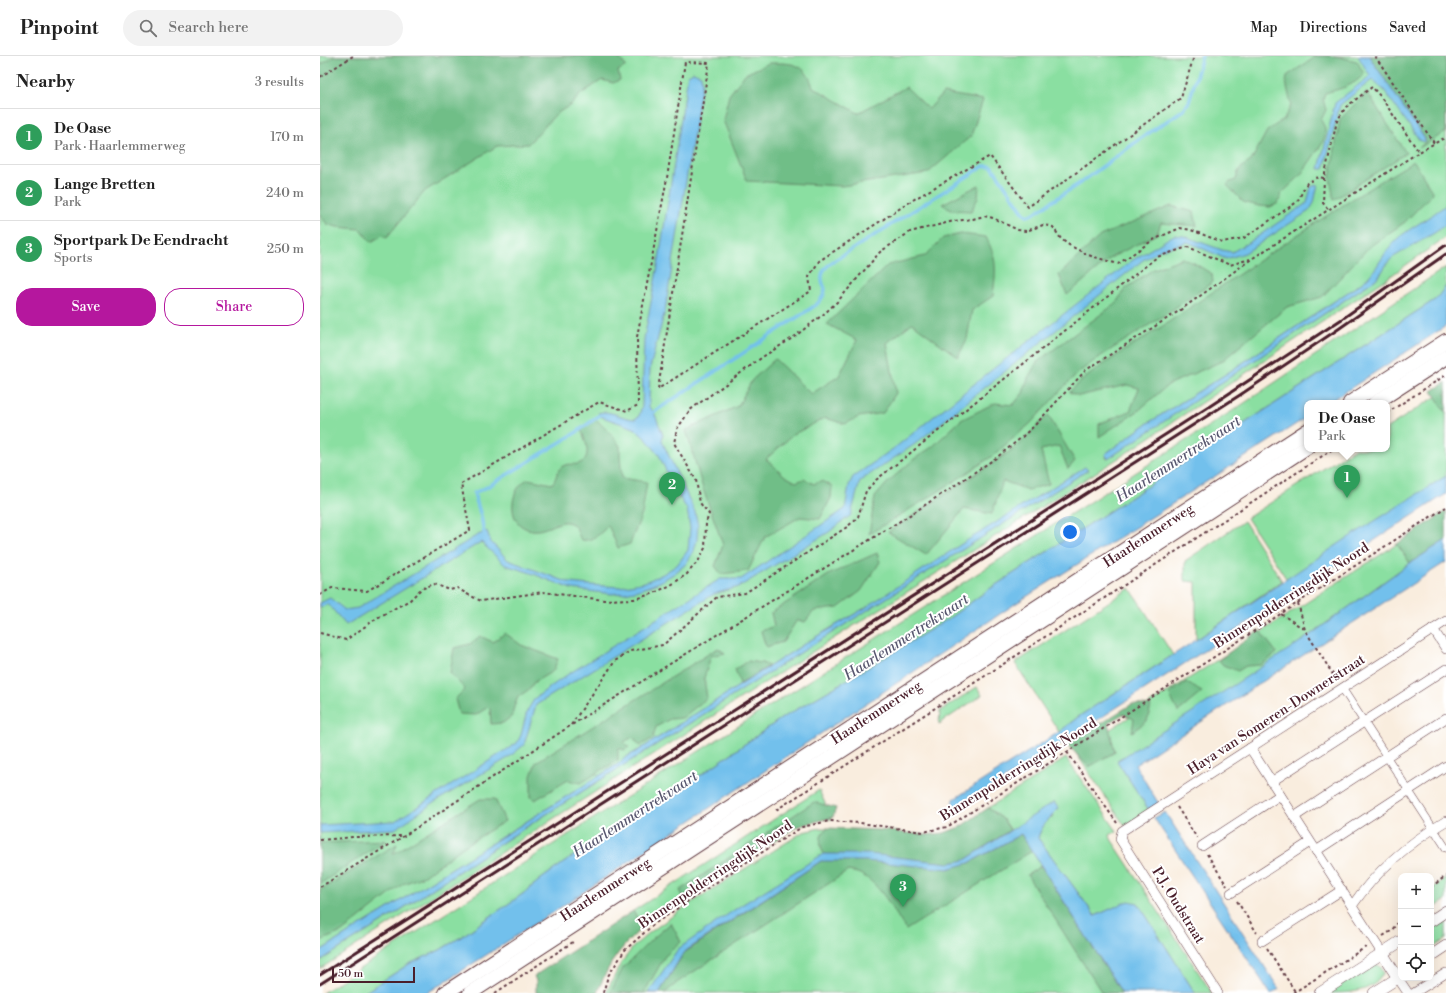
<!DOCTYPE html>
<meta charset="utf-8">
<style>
body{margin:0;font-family:"Libre Bodoni",serif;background:#f2f2f2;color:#222}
.controls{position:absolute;right:12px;bottom:12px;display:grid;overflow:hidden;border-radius:8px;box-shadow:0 4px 16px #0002}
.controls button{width:36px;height:36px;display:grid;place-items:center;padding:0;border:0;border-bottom:1px solid #e0e0e0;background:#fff;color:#222;font:20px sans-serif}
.scale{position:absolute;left:12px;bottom:10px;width:83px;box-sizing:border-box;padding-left:4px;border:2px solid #4a1f2b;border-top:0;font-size:11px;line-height:14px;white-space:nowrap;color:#4a1f2b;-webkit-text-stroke:3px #fff;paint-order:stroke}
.you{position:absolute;left:750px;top:476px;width:14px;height:14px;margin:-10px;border:3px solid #fff;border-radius:50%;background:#1a73e8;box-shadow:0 0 0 6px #1a73e833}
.badge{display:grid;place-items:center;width:26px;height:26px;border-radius:50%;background:#b5179e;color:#fff;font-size:13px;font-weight:700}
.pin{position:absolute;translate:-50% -33px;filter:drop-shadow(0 1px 2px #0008)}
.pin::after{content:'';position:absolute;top:21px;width:14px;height:12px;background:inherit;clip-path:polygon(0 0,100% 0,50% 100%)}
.popup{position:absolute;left:984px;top:344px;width:86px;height:52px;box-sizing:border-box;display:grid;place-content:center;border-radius:8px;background:#fff;filter:drop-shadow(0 1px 3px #0005);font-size:13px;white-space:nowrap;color:#767676}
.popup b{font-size:15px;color:#222}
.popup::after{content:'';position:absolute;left:50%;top:100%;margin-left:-8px;border:8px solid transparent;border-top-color:#fff}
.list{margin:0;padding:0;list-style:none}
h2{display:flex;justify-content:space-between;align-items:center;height:52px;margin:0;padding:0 16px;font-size:17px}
h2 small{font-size:13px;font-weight:400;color:#767676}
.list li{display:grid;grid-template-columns:26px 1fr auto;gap:12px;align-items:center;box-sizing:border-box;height:56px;padding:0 16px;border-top:1px solid #e0e0e0}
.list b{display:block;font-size:15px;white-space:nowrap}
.list p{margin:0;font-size:13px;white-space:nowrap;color:#767676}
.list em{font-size:13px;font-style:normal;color:#767676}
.actions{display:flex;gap:8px;padding:12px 16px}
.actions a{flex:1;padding:9px 0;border:1px solid #b5179e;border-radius:16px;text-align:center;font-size:14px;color:#b5179e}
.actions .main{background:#b5179e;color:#fff}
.icon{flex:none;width:22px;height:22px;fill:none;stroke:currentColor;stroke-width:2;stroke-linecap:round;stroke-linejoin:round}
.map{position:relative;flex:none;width:1126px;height:937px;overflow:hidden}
header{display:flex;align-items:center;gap:24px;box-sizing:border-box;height:56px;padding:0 20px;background:#fff;border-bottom:1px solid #e0e0e0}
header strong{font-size:19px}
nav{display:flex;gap:22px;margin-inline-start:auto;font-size:14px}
.search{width:280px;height:36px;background:#f2f2f2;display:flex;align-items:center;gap:10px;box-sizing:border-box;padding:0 14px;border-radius:22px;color:#767676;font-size:15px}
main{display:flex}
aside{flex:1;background:#fff}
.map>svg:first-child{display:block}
.green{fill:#8adfa1;stroke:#6a7f66;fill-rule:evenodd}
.forest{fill:#6fbe87;stroke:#5c6e59}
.water{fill:#72c0ec;stroke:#5e708c}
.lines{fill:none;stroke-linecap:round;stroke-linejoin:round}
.stream{stroke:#72c0ec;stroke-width:3.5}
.pedestrian-casing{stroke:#643e46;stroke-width:8}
.minor-casing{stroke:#643e46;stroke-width:10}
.tertiary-casing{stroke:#643e46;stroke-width:12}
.primary-casing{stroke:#643e46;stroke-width:16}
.path{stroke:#643e46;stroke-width:2;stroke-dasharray:3 3;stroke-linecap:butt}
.pedestrian{stroke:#fff;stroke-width:7}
.minor{stroke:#fff;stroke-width:9}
.tertiary{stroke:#fff;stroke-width:11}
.primary{stroke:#fff;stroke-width:14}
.rail{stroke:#4a1f2b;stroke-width:3}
.labels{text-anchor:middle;stroke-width:4;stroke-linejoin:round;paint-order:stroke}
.street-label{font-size:14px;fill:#4a1f2b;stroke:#fff}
.water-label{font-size:15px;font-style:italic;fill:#58576f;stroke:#fff}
</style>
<header>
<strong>Pinpoint</strong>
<div class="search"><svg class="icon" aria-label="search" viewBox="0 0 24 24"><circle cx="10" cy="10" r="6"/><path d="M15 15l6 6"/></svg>Search here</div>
<nav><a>Map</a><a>Directions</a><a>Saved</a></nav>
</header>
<main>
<aside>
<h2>Nearby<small>3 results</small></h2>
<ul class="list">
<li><span class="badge" style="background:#2e9e5b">1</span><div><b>De Oase</b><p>Park · Haarlemmerweg</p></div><em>170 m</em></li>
<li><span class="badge" style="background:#2e9e5b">2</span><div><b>Lange Bretten</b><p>Park</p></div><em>240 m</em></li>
<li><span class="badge" style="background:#2e9e5b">3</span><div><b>Sportpark De Eendracht</b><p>Sports</p></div><em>250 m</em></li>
</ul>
<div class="actions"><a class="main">Save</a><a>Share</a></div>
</aside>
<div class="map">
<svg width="1126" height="937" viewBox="0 0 1126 937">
<rect width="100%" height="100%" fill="#fff"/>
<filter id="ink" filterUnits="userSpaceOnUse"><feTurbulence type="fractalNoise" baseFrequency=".025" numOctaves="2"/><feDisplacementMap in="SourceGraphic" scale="8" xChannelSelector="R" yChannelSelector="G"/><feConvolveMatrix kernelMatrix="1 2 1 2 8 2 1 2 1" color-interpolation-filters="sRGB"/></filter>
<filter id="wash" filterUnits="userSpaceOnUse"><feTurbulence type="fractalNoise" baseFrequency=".012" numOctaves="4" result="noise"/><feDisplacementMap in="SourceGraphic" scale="16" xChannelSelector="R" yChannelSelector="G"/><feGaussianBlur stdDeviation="0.9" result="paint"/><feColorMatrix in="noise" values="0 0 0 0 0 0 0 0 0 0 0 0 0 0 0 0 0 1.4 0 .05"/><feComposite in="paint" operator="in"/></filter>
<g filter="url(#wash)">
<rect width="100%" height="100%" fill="#f9edde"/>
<g class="green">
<path d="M0,0H1126V181L1065,224L802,400L494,595L0,913V905L73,859L186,784L767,414L545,552L489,585L319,694L306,701L298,708L0,895ZM1062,217L1056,223L787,403L785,398L825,369L906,318L1043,226Z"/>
<polygon points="1126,211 1126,231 1116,243 668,534 628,563 561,604 462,662 358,735 308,763 273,786 221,823 204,837 141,881 120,894 89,908 44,937 2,937 210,803 920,350"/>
<polygon points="1126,334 1126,421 967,524 927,462 1034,393 1067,393 1067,372"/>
<polygon points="924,465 962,525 876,584 876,526 865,525 865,505"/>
<polygon points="1077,488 1090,507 983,584 801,711 829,754 805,770 755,696"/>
<polygon points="810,532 853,599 758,661 739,676 695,607"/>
<polygon points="657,631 662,639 619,668 620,655"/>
<path d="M746,702L797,775L790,779L791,783L892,937H875L818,847L807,846L775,860L718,782C721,772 725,766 733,760L692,774L708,797L712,795L721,810L718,812L801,937H286L301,907L314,890L329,877L369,848L483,776L500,772H507L503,777L501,792L690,773L683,763L668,752Z"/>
<polygon points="499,734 512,763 493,764 481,768 365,840 323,871 313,855"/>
<polygon points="1126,822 1126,844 1111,854 1111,833"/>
<polygon points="1126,860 1126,883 1111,893 1111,870"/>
<path d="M1055,908L1061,911L1063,917C1054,937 1028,937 1007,937L1052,909Z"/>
</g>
<g class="forest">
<polygon points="15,0 297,0 306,10 298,15 300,24 293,27 282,24 261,38 252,48 236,58 208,88 177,90 105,135 67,181 62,179 60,181 51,186 40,173 17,171 7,168 0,159 0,9"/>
<path d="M994,0H1015L1037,5L1044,18C1034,30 1020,33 1005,37L1003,43L1006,54L1001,64L1005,72V80L1002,88L980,120L960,139L961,143L957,148L950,151L939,150L923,146L907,129L910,126L916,124L918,116L923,110L931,105L947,75L964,63L971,49L966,26L967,21L968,19L994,2Z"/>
<polygon points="1049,0 1126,0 1126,76 1099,92 1105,86 1105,83"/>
<path d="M449,7C472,7 485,6 493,31L538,57L586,31L609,53L623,37L663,44L651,80L608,117L522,130L427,125L403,64L409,39L425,18Z"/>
<polygon points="1047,36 1086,97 1014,144 1010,122 1020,63"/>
<path d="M1094,105L1113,137L1085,166L1049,191L1002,241L967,251L902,305L848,329L818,355L779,381V368L810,355L819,332L807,329L759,340L749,336C781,306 820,286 856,261C934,208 1012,154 1094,105Z"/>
<polygon points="659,129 658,142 651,155 631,154 622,148"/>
<polygon points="851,150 874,156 877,170 841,167 837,178 792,201 747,239 739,219 780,180"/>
<path d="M641,178L666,181C678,205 676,214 673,240L652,254L647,283L638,301L592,267L567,287L576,337L563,357L539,361L525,368L505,362L474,378L446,403L465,420L476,426L484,423L494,428L501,425L512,430L511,442L500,463L480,461L445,481L428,515L401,518L395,510L403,489L383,433L366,374L418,350L432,324L455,303L491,338L519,320L537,284L507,268L568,209L605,200L623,182Z"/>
<polygon points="862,202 874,207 892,218 893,226 846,258 778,302 759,316 743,332 710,368 671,401 621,434 549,478 555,441 569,425 594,403 612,391 641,364 675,347 693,349 703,337 708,322 717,306 796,247 805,233 819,223 832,214"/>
<polygon points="1126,326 1126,357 1112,335"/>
<polygon points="728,359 755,405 748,413 739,390 721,394 729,428 708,434 683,425 672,458 644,453 606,499 568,476 695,392"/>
<path d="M275,362L293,380L300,390V401L302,422L327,426L322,458L310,488L298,492L288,469C282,477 272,486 261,484C257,477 258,468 247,466C239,464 225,476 212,474C186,471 188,433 208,423L232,428C237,423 236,414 243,410C248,407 253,409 258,408C274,403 265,382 260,372Z"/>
<polygon points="1126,455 1126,484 1090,507 1077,488"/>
<polygon points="557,497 560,506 541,535 518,552 494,555 485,566 477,564 463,586 446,591 441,575 454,570 451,557 510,518"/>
<polygon points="939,574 957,597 941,609 926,610 918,615 903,609 899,604"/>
<polygon points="185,577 201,589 238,603 233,615 213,627 211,632 198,641 194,651 192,660 183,667 171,668 170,653 168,651 156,659 139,658 135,643 145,633 130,617 134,592 150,588 160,580 173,586"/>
<polygon points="398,592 405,597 391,600 384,622 387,642 362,662 350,663 336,671 333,682 320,690 313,681 304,686 309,691 304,694 298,692 298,704 261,727 248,724 215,744 211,741 211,720 216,706"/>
<polygon points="428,605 442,607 449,610 420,628 415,613"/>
<polygon points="866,626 882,636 858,656 849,638"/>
<polygon points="812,648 831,650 827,665 812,676 814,663 803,658 788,667 795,696 769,711 747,688"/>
<polygon points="160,743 175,743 185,765 143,791 104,820 83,828 22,876 0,885 0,834 77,788 73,798"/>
<polygon points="494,746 516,752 513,761 476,771 364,843 360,834"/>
<path d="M668,752L683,763L690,774L645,804L649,807L701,778L712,795L586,874C575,857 559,826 540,818C536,816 532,816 528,815L358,926L345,937H339L364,897L501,805L506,804C501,791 496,783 507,772L559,774L606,779L624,777L640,771Z"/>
<polygon points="66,784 0,828 0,787"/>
<polygon points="721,810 802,937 782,937 707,819"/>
<path d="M313,855L323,871C299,893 289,907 277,937H216V925L214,920Z"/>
<polygon points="351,867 361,886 345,900 324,937 290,937 303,912 331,884"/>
</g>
<g class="water">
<polygon points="1038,0 1049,0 1105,83 1105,86 1100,85 1064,34 1052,24 1020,49 1004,113 999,113 1015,47 1050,20"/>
<path d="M373,16L381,19L382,27L345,255L330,312L329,351L334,356L343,379L342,385L375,456L378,469L377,484L374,495L366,508L355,517L340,526L319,534L305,537L292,538L251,533L211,517L185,509L161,486L26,569L8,548L0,552V547L10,542L25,554L38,552L156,480L167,475L171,486L188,504L250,527L270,529L300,531L325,526L343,518L357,509L368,494L370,472L367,453L354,433L339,399L328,385L314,372L282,361L278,357C289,353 303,363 315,363L319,360L322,350L324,283L338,209L368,19Z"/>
<polygon points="998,128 994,147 989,155 925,197 906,203 868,186 840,194 823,204 595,388 540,425 531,459 509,476 419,531 394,538 216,649 204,689 188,702 110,749 75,773 0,777 0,769 75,765 197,687 201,679 207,655 215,642 247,619 400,523 421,523 525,453 529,429 533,421 577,390 673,313 813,204 854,179 864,180 902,194 912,196 931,185 987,147 991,131"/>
<path d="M1126,149V168L1116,176L1072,202C1065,208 1063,217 1056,223L788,403L785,398L825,369L906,318L1043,226C1058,214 1064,194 1078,182C1093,170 1111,161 1126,149Z"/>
<polygon points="1125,231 1126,231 1126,270 1008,347 987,347 987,361 849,450 695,548 235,855 107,937 44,937 89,908 120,894 141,881 204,837 221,823 273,786 308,763 358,735 462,662 561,604 628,563 668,534 1116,243"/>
<polygon points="765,411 768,414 186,784 73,859 0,905 0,895 298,708 306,701 319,694 489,585 545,552 643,487"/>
<polygon points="1126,420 1126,438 745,685 641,751 632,752 634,743 739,676 758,661 876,584 1023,485"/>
<polygon points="1126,484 1126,506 815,709 839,748 829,754 797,705 983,584 1090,507"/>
<path d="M734,746L738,752C730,763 722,768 718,782L775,860L808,845L818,847L875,937H802L701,778L649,807L628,813L545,805H501L364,896L339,937H328L358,893L420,850L503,798H550L629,807L645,804Z"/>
<polygon points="845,756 959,933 953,937 950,937 834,762"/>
</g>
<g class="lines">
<g class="stream">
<path d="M334,356L496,249C500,245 505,240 505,233C504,230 502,227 502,224C501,215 506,211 512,206L664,110H671L673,112L703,156L707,160L713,158L763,125L820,83L863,54L869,46L882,0"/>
<polyline points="164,477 161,460 154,437 167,431 257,376 280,359"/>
</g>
</g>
</g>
<g filter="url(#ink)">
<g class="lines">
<defs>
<polyline id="pedestrian" points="1022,632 1126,792"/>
<g id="minor">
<polyline points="1113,573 1126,593"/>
<polyline points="930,692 1062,897"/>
<polyline points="951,726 1126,613"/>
<polyline points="974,761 1126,662"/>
<polyline points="882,790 960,739"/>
<polyline points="996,795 1126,710"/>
<polyline points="911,837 990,786"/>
<path d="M1032,850C1056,815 1090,786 1126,765"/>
<polyline points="942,885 1022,834"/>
<polyline points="1078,922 1088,937"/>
<polyline points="898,937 800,783 802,775 1126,565"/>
<polyline points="1094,937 1126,917"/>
</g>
<g id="tertiary">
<polyline points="1111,865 1126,855"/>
<polyline points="1062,897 1078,922"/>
<polyline points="1111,900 1126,890"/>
<polyline points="1000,937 1081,885"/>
<polyline points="1054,937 1081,920"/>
</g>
<g id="primary">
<polyline points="1030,347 1126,285"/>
<polyline points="1055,347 1126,301"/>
<polyline points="125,937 987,375"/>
<polyline points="150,937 987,391"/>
</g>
</defs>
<use href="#pedestrian" class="pedestrian-casing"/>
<use href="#minor" class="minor-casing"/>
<use href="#tertiary" class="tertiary-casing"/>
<use href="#primary" class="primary-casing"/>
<g class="path">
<polyline points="1055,0 1114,87"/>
<polyline points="0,21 33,0"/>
<polyline points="1004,122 1003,147 1009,154"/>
<polyline points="1067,357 1126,319"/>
<polyline points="0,539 12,532 47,535 150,474 141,428 279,346 307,355 318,349 317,281 347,122 365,6 389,7 338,333 491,235 489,221 499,205 596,142 670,100 708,151 861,42 874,0"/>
<polyline points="978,547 985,574 1017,625"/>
<polyline points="961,558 984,573"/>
<polyline points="0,577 26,584 57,562 90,544 101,533 114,528 130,534 137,532 147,538 161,545 223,536 284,544 314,543 332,538 351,529 367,518 379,504 385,492 386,467 389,458 380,447 376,424 354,387 357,373 370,354 444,300 474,281 505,257 518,245 560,196 590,176 634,165 653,163 664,160 673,162 698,174 706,175 723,169 729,170 733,171 741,183 749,189 768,199 798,208 833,184 860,172 871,174 902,186 924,182 977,146 987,127 998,121 1004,122 1017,65 1026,51 1052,31 1060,40 1099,96"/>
<polyline points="251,669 295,605 310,595 343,589 397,541 425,537 527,471 538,461 546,435 556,424 697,313 837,201 868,191 910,209 930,203"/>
<polyline points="747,696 797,767"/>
<polyline points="857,751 877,782"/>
<polyline points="456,754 665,620 1013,393"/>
<polyline points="0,784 34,781 83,780"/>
<polyline points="887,798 907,830"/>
<polyline points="0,831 84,780 250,670 593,457 676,402 701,382 715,369 766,314 859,255 933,202 1099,96 1126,81"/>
<polyline points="1111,831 1126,820"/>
<polyline points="917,845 937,877"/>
<polyline points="1063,880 1071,875 1081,863"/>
<polyline points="947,892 976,937"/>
<polyline points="175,937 253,886"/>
<polyline points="283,937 288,920 305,894 334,868 422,809 482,771 509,765 540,767 603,776 627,771 747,696 1126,451"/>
<polyline points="973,937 1046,891"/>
</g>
<use href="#pedestrian" class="pedestrian"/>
<use href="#minor" class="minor"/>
<use href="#tertiary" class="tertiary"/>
<use href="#primary" class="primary"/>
<g class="rail">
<polyline points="0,919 887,352 1022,263 1126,189"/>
<polyline points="0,928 920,339 1017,274 1126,198"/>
</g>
</g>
</g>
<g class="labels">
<g class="street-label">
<text transform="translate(828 479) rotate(-33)" y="5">Haarlemmerweg</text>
<text transform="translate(971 539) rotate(-33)" y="5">Binnenpolderringdijk Noord</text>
<text transform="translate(556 656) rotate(-33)" y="5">Haarlemmerweg</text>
<text transform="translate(956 658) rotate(-33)" y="5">Haya van Someren-Downerstraat</text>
<text transform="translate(698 713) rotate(-32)" y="5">Binnenpolderringdijk Noord</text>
<text transform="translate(395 818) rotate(-34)" y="5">Binnenpolderringdijk Noord</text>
<text transform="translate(285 833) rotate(-33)" y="5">Haarlemmerweg</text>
<text transform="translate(859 849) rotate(58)" y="5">P.J. Oudstraat</text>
</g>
<g class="water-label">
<text transform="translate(858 403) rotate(-33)" y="5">Haarlemmertrekvaart</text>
<text transform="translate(586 581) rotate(-33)" y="5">Haarlemmertrekvaart</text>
<text transform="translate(315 758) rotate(-33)" y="5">Haarlemmertrekvaart</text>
</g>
</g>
</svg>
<div class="controls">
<button>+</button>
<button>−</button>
<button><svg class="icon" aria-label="locate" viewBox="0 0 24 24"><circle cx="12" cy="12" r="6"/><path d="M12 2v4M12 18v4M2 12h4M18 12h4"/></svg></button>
</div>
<div class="scale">50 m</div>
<div class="you"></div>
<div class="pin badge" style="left:1027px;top:442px;background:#2e9e5b">1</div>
<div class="popup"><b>De Oase</b>Park</div>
<div class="pin badge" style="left:352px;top:449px;background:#2e9e5b">2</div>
<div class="pin badge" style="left:583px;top:851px;background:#2e9e5b">3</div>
</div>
</main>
